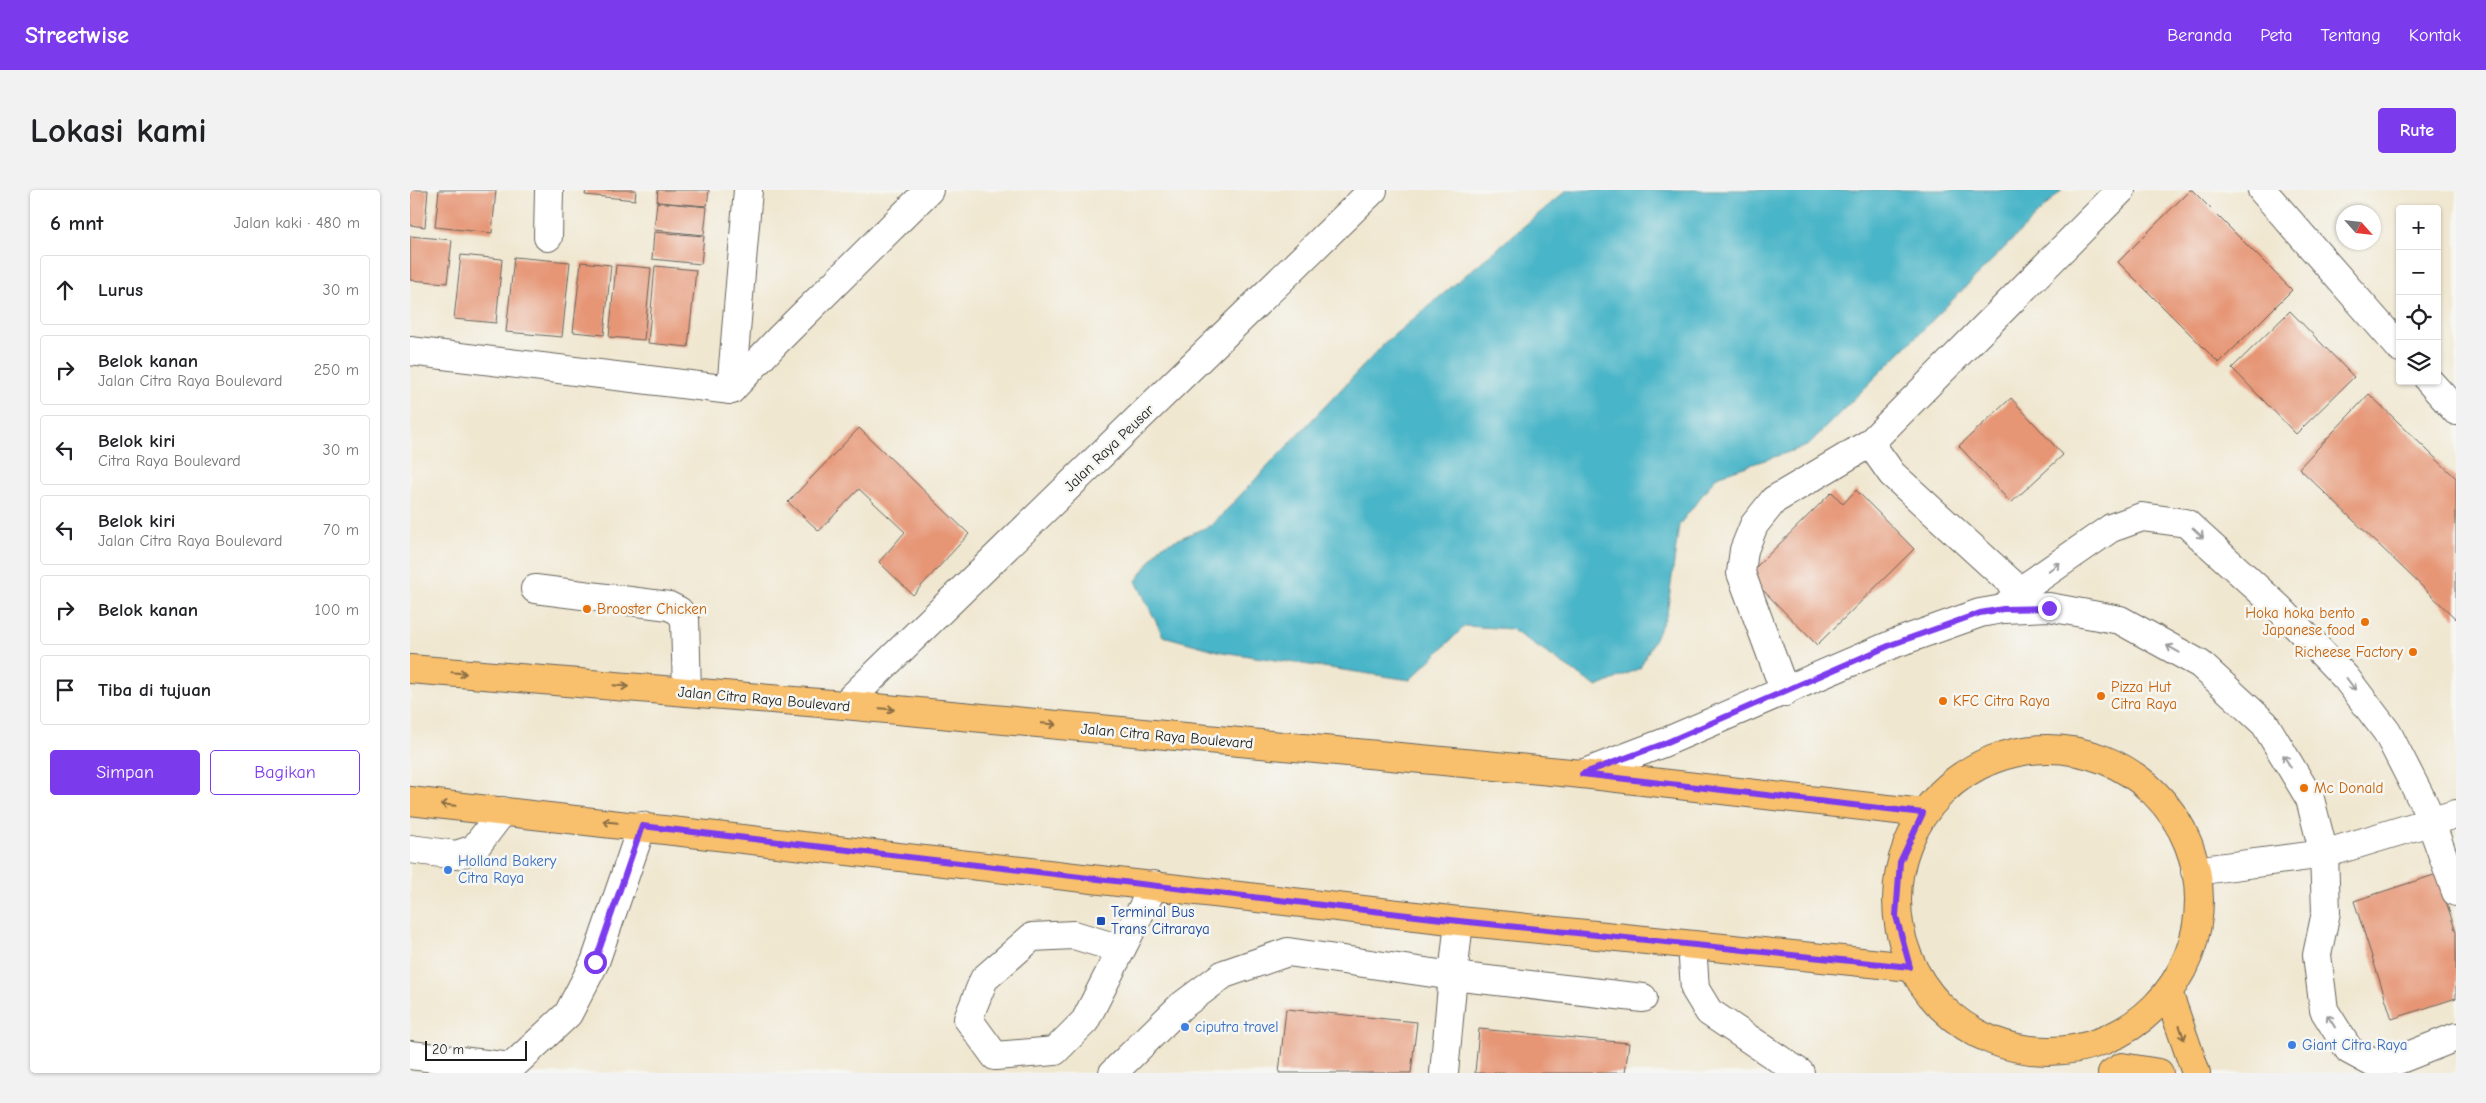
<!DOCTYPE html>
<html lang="id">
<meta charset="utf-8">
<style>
body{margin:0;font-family:"Comic Neue",sans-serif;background:#f2f2f2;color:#202124}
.controls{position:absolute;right:15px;top:15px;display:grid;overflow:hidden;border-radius:5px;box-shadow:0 1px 4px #0004}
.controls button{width:45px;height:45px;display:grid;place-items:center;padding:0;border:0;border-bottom:1px solid #e0e0e0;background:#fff;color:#202124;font:25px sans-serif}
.compass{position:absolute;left:1926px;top:15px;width:45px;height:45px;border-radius:50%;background:#fff;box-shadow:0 1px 4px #0004;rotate:117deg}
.scale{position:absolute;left:15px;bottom:12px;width:102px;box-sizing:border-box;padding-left:5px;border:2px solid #1c1c1c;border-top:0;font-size:14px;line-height:18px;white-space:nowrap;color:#1c1c1c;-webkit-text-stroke:4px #f6f6f2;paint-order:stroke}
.stop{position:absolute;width:15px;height:15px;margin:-11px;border:4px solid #7c3aed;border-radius:50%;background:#fff}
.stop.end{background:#7c3aed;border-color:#fff;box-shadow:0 1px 5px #0008}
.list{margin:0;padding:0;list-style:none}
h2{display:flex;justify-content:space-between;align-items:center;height:65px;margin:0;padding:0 20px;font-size:21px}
h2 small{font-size:16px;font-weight:400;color:#757577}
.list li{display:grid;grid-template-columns:32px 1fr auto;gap:15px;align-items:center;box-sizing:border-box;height:70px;margin:0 10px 10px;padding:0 10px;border:1px solid #e0e0e0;border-radius:5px}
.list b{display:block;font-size:19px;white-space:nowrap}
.list p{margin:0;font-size:16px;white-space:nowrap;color:#757577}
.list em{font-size:16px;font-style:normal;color:#757577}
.actions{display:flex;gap:10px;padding:15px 20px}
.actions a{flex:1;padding:11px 0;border:1px solid #7c3aed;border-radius:5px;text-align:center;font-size:18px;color:#7c3aed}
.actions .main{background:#7c3aed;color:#fff}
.icon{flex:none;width:28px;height:28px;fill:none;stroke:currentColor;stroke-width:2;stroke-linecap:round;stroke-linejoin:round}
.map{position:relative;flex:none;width:2046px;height:883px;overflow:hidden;border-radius:5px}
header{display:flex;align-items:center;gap:30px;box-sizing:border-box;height:70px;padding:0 25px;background:#7c3aed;color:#fff}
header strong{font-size:24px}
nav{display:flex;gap:28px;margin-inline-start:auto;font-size:18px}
.intro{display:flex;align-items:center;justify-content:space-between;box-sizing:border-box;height:120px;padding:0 30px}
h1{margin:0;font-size:35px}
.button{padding:12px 22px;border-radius:5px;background:#7c3aed;color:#fff;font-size:18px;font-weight:700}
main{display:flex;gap:30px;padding:0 30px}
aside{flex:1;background:#fff;border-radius:5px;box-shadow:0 1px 4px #0004}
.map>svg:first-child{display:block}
.water{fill:#4ab5c8;stroke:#336872}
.building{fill:#e69574}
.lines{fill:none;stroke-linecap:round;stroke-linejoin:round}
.minor-casing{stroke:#66635b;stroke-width:30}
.major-casing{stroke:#66635b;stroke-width:30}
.minor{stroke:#fff;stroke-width:28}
.major{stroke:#f8bf6c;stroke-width:28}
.oneway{stroke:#999}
.oneway2{stroke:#8a6e44}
.route{stroke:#7c3aed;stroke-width:6}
.food-dot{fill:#e8710a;stroke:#f6f6f2;stroke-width:2}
.shop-dot{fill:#3f7fe0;stroke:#f6f6f2;stroke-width:2}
.transit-dot{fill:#1a4fb4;stroke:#f6f6f2;stroke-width:2}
.labels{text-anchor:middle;stroke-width:5;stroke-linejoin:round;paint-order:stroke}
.street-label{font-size:15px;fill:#1c1c1c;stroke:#f6f6f2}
.food-label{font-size:15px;fill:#c56008;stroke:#f6f6f2;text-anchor:start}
.shop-label{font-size:15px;fill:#366cbe;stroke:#f6f6f2;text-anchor:start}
.transit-label{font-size:15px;fill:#164399;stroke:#f6f6f2;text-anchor:start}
</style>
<header>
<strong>Streetwise</strong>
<nav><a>Beranda</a><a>Peta</a><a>Tentang</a><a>Kontak</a></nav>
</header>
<div class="intro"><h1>Lokasi kami</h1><a class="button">Rute</a></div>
<main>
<aside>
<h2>6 mnt<small>Jalan kaki · 480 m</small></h2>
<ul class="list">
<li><svg class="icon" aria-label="ahead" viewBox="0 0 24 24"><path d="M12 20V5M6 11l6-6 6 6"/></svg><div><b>Lurus</b></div><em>30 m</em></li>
<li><svg class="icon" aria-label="right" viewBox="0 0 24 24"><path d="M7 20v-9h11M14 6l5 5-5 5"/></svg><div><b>Belok kanan</b><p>Jalan Citra Raya Boulevard</p></div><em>250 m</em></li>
<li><svg class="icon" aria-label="left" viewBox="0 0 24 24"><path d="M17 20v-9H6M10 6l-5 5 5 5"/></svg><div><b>Belok kiri</b><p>Citra Raya Boulevard</p></div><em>30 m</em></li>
<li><svg class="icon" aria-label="left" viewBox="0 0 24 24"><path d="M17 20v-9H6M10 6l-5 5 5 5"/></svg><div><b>Belok kiri</b><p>Jalan Citra Raya Boulevard</p></div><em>70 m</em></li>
<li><svg class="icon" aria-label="right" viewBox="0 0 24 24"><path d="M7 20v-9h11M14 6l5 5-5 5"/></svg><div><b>Belok kanan</b></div><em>100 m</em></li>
<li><svg class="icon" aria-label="arrive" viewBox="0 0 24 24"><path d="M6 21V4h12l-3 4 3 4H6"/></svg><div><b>Tiba di tujuan</b></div></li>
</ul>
<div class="actions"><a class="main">Simpan</a><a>Bagikan</a></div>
</aside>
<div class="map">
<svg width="2046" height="883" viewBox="0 0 2046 883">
<rect width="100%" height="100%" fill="#f6f6f2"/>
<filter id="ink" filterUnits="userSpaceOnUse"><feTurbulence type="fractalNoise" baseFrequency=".02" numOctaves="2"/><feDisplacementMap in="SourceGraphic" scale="10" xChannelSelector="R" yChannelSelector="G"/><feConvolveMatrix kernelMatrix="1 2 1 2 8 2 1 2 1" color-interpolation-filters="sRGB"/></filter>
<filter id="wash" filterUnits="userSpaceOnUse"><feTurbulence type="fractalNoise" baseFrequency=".0096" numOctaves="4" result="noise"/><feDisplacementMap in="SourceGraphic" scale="20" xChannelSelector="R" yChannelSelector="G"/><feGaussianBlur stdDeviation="1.12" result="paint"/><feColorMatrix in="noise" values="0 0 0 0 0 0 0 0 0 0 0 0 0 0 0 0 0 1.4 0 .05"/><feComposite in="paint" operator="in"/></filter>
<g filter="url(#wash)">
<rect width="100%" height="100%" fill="#f0e7d0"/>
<polygon class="water" points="1157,0 1652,0 1397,256 1307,286 1269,335 1257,424 1230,478 1187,497 1101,439 1055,436 1000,490 812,462 753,446 726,391 751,356 802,335 977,151"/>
<g id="blocks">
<g class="building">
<polygon points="0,0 18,0 15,37 0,35"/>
<polygon points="29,0 86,0 82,43 25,37"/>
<polygon points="176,0 226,0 225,10 175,5"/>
<polygon points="248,0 299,0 297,16 247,12"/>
<polygon points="1780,0 1782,0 1882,100 1809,173 1708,72"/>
<polygon points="247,12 297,17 294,45 244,40"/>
<polygon points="244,42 294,46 291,74 242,69"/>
<polygon points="0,46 42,50 37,93 0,90"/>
<polygon points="51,65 92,69 86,133 44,129"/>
<polygon points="104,67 160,72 152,147 96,142"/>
<polygon points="171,72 201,75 194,145 163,142"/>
<polygon points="206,75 241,78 234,150 199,147"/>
<polygon points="245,76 286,80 278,157 238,153"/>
<polygon points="1880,121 1944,187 1886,244 1822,178"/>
<polygon points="1959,204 2046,288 2046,429 1889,278"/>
<polygon points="1601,208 1653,265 1601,313 1549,256"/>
<polygon points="449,238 559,344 503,405 469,372 495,342 449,299 409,341 378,312"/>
<polygon points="1446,300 1504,359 1407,455 1338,385 1422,302 1433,314"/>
<polygon points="2027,684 2046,742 2046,808 1982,829 1944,711"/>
<polygon points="876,819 1007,832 1001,883 869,883"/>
<polygon points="1069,839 1219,853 1215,883 1065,883"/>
</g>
</g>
</g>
<g filter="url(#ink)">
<use href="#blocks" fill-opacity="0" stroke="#66635b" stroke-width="1"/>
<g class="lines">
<defs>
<g id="minor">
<polyline points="1852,0 1990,158"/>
<polyline points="138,47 139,0"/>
<polyline points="0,161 321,200"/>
<polyline points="2019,191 2046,221"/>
<polyline points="321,200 368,150 519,0"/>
<polyline points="321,200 338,0"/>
<polyline points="125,399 259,416 269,421 275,429 277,502"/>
<polyline points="1610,401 1482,284 1460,253 1711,0"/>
<polyline points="1593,419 1610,401 1701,338 1732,327 1776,333 1868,417 1936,488 1977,542 2015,616 2046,702"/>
<polyline points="1375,502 1331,383 1334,360 1344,335 1364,310 1460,253"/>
<polyline points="434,515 963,0"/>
<polyline points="1172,584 1253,553 1483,454 1570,423 1593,419 1639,417 1710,430 1790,474 1855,534 1900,609 1914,664 1916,722 1907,765 1914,820 1939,860 1963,873 1988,870 2046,847"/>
<polyline points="0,659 46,665 64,659 93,621"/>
<polyline points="1785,681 1914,664 2046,624"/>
<polyline points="1282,755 1285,799 1299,822 1390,883"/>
<polyline points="710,759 664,745 622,747 574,789 558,829 585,866 645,861 675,831 744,695"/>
<polyline points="0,865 101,877"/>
<polyline points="95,883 158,824 185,772 232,636"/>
<polyline points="703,883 770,817 814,784 878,762 1043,786 1049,731"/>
<polyline points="1034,883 1043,786 1233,808"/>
</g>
<g id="major">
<polyline points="0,479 434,515 1172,584 1513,623"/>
<circle cx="1638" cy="710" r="151"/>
<polyline points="0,611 1049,731 1500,777"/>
<polyline points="1758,802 1786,883"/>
<polyline points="1702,883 1712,877 1749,883"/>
</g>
</defs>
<use href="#minor" class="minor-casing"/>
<use href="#major" class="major-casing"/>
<use href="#minor" class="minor"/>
<use href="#major" class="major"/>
</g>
<defs><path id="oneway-shaft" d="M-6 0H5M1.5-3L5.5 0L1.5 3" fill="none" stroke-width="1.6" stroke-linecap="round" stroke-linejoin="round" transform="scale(1.25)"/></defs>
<g class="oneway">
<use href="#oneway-shaft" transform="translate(1788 343) rotate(43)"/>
<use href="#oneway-shaft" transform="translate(1644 377) rotate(-35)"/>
<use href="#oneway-shaft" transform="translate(1763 459) rotate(-151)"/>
<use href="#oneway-shaft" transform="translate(1941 494) rotate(53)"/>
<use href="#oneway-shaft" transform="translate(1877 571) rotate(-121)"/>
<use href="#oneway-shaft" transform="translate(1921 831) rotate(-122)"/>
</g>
<g class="oneway2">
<use href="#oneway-shaft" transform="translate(49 483) rotate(5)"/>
<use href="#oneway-shaft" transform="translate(211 496) rotate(5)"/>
<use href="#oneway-shaft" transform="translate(477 519) rotate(5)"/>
<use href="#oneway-shaft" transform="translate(639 534) rotate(5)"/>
<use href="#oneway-shaft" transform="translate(38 615) rotate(-174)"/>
<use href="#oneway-shaft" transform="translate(200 632) rotate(-174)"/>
<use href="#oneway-shaft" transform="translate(1772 843) rotate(71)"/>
</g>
</g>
<g class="lines" filter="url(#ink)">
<polyline class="route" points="185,772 232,636 1049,731 1500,777 1486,726 1490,672 1513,623 1172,584 1253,554 1483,454 1570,423 1593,419 1639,418"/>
</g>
<g class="food-dot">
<circle cx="177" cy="419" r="5"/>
<circle cx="1955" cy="432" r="5"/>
<circle cx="2003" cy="462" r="5"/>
<circle cx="1691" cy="506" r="5"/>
<circle cx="1533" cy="511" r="5"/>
<circle cx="1894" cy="598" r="5"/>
</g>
<g class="shop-dot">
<circle cx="38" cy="680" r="5"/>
<circle cx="775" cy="837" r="5"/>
<circle cx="1882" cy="855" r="5"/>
</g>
<rect class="transit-dot" x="686" y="726" width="10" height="10" rx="2.5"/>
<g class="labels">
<g class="street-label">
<text transform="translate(699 258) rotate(-44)" y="5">Jalan Raya Peusar</text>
<text transform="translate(354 509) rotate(5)" y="5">Jalan Citra Raya Boulevard</text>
<text transform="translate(757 546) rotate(5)" y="5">Jalan Citra Raya Boulevard</text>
</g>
<g class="food-label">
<text x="187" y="424">Brooster Chicken</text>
<text x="1945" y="428" text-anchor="end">Hoka hoka bento<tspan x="1945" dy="17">Japanese food</tspan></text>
<text x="1993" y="467" text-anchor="end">Richeese Factory</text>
<text x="1701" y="502">Pizza Hut<tspan x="1701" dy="17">Citra Raya</tspan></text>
<text x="1543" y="516">KFC Citra Raya</text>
<text x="1904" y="603">Mc Donald</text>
</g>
<g class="shop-label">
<text x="48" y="676">Holland Bakery<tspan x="48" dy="17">Citra Raya</tspan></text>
<text x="785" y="842">ciputra travel</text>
<text x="1892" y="860">Giant Citra Raya</text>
</g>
<g class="transit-label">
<text x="701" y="727">Terminal Bus<tspan x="701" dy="17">Trans Citraraya</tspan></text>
</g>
</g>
</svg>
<div class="controls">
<button>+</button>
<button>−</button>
<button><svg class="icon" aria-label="locate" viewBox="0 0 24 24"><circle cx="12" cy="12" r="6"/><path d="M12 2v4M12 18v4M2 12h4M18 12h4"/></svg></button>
<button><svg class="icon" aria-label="layers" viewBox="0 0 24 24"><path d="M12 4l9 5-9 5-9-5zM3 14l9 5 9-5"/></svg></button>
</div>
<svg class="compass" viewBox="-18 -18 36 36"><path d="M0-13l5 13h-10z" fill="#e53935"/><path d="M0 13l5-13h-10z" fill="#757577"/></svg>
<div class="scale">20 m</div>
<div class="stop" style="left:185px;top:772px"></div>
<div class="stop end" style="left:1639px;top:418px"></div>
</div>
</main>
